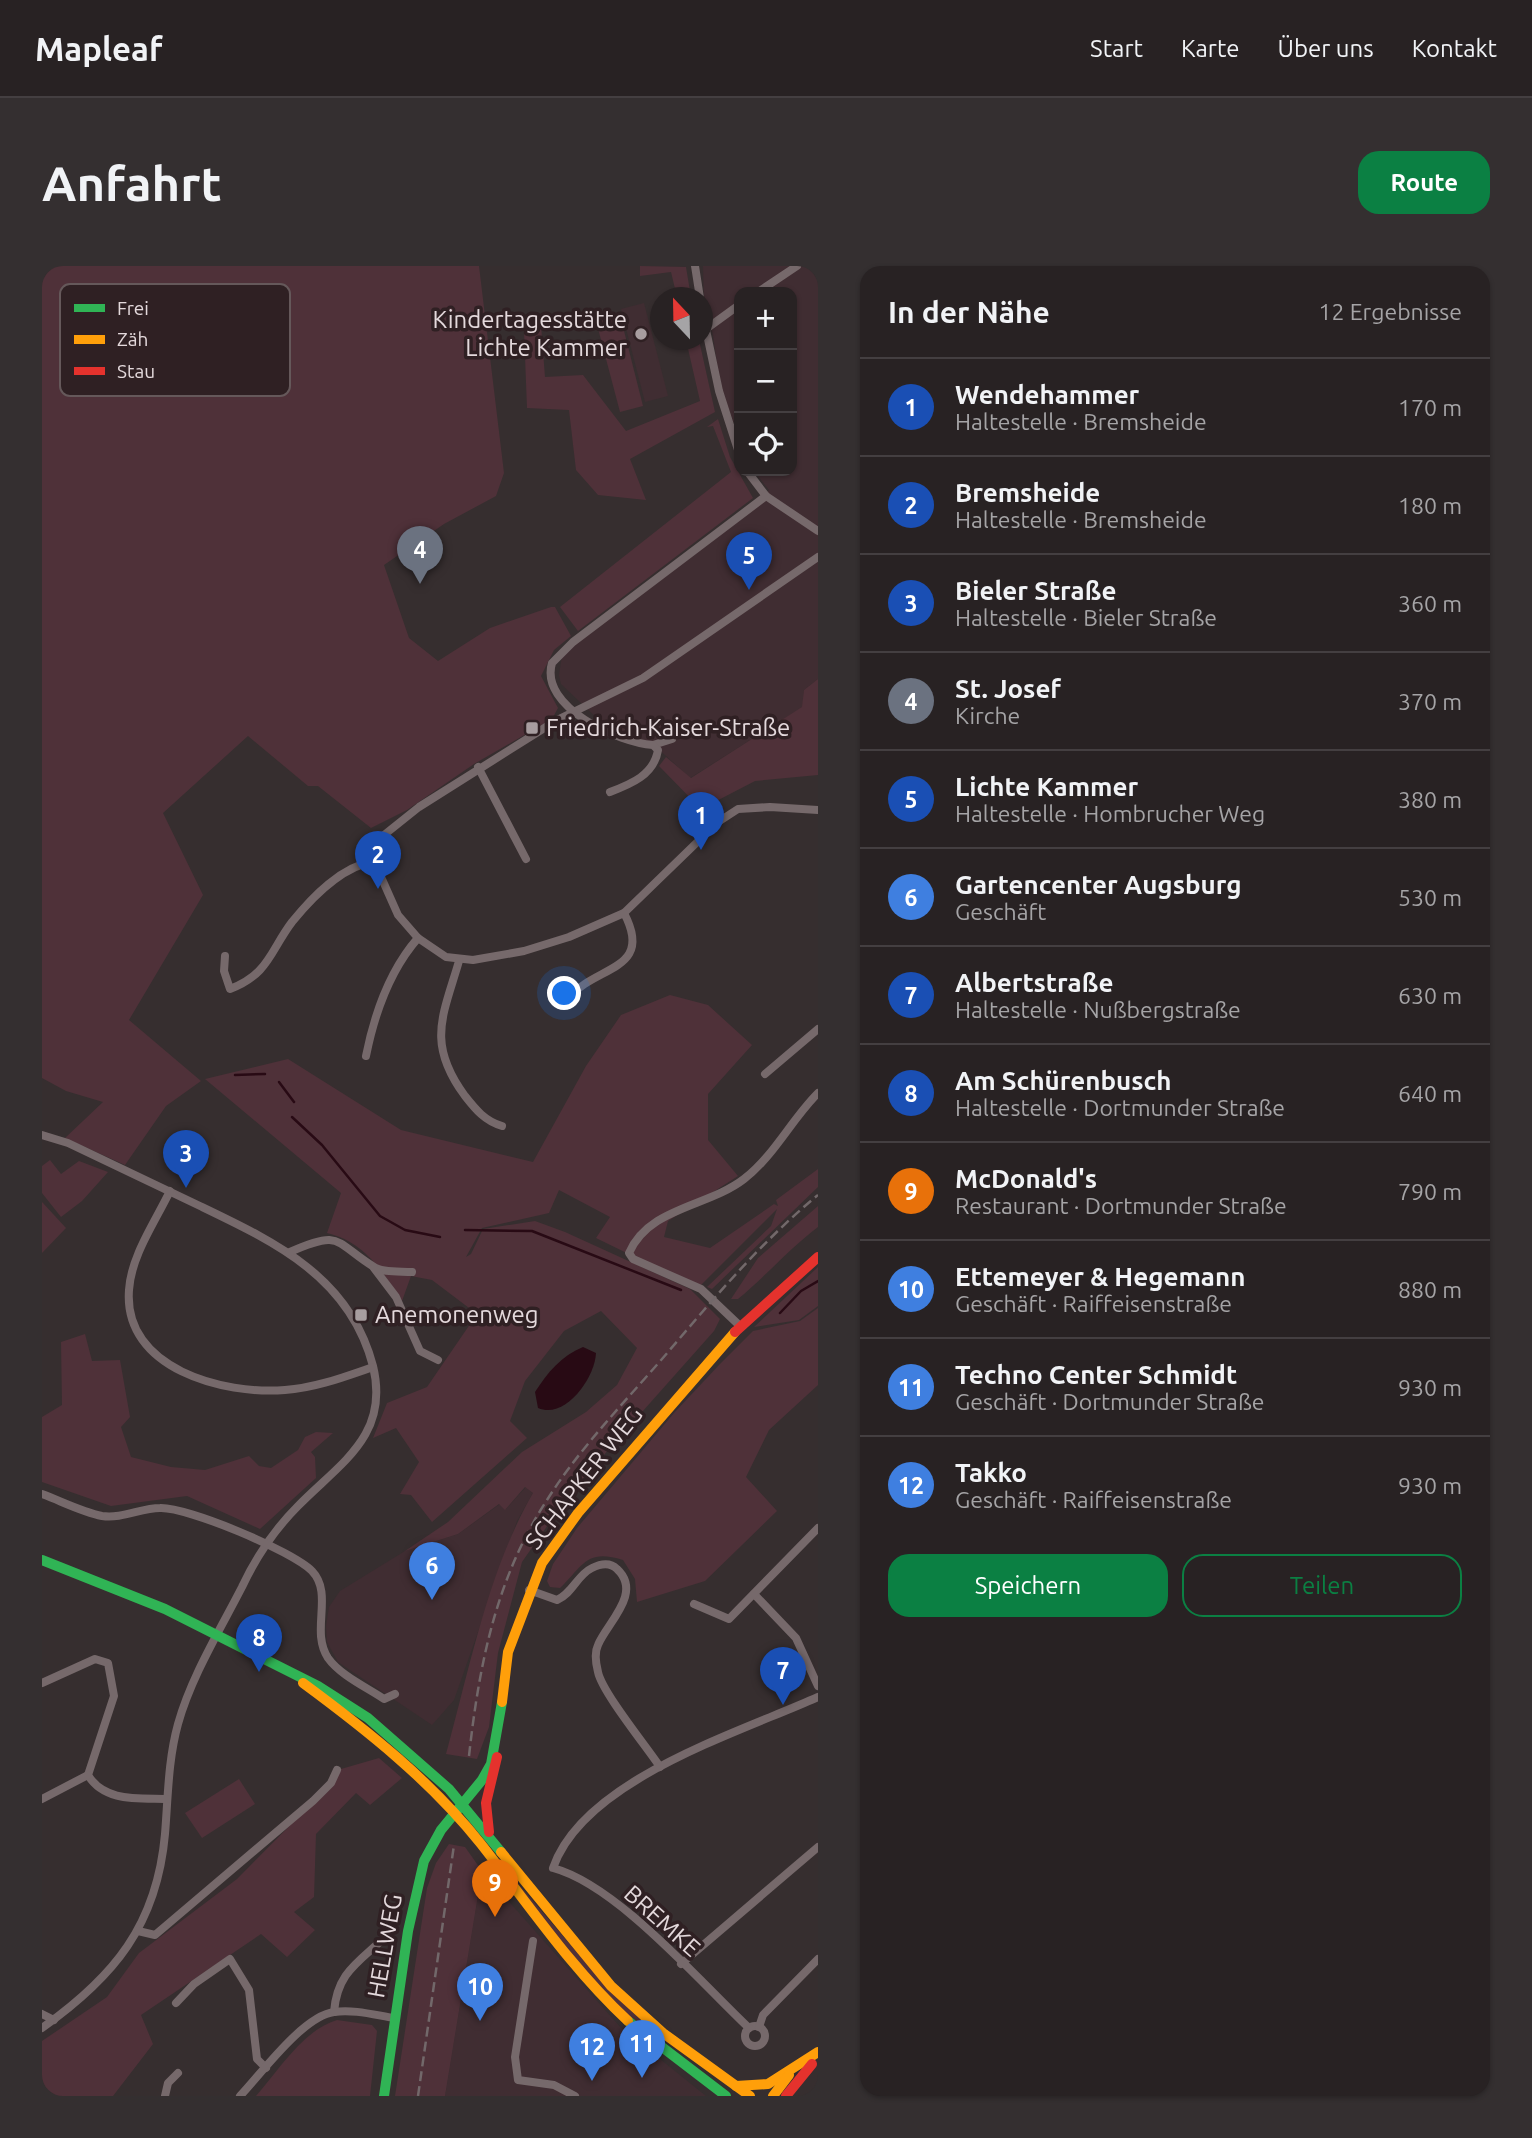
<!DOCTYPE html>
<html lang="de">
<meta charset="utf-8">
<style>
body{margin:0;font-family:Ubuntu,sans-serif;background:#342f30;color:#f1f3f6}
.controls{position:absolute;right:21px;top:21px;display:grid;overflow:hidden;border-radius:14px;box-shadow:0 2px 5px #0004}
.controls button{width:63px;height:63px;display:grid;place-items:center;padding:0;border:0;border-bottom:2px solid #443f41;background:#282223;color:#f1f3f6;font:35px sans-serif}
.compass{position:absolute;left:608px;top:21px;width:63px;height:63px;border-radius:50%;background:#282223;box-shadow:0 2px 5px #0004;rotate:338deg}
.you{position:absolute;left:523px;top:728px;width:24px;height:24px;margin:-18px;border:5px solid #fff;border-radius:50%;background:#1a73e8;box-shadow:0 0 0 10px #1a73e833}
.badge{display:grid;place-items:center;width:46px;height:46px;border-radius:50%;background:#0b8043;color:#fff;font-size:23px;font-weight:700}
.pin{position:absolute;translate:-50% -58px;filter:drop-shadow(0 2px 4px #0008)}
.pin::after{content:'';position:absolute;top:37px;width:24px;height:21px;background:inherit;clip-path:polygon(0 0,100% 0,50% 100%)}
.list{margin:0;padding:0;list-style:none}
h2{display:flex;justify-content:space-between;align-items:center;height:91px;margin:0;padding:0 28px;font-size:30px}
h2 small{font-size:23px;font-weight:400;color:#a5a4a6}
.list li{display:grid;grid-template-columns:46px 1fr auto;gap:21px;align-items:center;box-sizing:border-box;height:98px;padding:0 28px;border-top:2px solid #443f41}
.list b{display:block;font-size:26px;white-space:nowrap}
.list p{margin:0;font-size:23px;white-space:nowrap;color:#a5a4a6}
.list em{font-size:23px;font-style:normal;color:#a5a4a6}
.actions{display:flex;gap:14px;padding:21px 28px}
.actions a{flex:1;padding:16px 0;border:2px solid #0b8043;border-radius:21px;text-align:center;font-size:24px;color:#0b8043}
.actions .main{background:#0b8043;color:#fff}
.icon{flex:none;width:38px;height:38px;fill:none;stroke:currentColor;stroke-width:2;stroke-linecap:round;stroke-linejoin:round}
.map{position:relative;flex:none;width:776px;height:1830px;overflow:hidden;border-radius:21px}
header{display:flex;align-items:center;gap:42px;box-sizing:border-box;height:98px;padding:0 35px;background:#282223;border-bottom:2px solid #443f41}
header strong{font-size:33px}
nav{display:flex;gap:38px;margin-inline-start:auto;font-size:24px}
.intro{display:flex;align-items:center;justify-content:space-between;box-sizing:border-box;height:168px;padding:0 42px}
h1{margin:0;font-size:49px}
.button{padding:18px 32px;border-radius:21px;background:#0b8043;color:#fff;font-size:24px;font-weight:700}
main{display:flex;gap:42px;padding:0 42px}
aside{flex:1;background:#282223;border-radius:21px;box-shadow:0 2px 5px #0004}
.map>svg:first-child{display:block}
.built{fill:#402d32}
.green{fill:#4f3139}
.water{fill:#280a14}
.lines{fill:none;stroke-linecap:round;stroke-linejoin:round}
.stream{stroke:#280a14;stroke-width:2.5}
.street{stroke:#76696b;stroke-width:8}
.fast{stroke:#30b455;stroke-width:10}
.slow{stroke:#ff9f0a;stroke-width:10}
.jam{stroke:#e5322d;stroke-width:10}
.rail{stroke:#72686a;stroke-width:2.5;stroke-dasharray:10 5;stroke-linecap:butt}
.poi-dot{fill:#a79d9f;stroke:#2f2023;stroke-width:2.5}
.labels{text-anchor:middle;stroke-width:7;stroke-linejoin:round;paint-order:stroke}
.poi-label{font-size:24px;fill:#e4d9dc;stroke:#2f2023;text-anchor:start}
.street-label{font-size:24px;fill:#e4d9dc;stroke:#2f2023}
.key{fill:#2f2023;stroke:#65585a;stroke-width:2}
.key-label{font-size:19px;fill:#e4d9dc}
</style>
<header>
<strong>Mapleaf</strong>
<nav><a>Start</a><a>Karte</a><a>Über uns</a><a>Kontakt</a></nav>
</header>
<div class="intro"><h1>Anfahrt</h1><a class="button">Route</a></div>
<main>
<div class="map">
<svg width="776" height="1830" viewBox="0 0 776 1830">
<rect width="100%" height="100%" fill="#362e2f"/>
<g class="built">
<polygon points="661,0 776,0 776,413 762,424 761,441 648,512 611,478 576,472 519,418 517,409 520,389 619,306 700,253 727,224 712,205 750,205 750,26 697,26 697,169 679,125 671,69 662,34"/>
<polygon points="602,37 626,130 603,136 579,43"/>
<polygon points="484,1221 491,1227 475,1255 412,1434 390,1459 296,1396 285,1376 284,1360 287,1341 298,1325 363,1285 416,1268 458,1238 464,1243"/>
<polygon points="440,1605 578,1761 664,1830 403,1830"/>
</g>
<g class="green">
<polygon points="0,0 437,0 462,207 454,230 402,258 342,299 367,372 396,395 448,362 509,341 513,341 529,370 512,384 499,410 516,442 510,453 432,498 365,544 329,562 276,520 266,520 206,470 121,547 161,629 87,754 159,815 124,840 83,899 23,872 61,836 24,825 0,812"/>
<polygon points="598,0 644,1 649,31 635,31 629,6 598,10"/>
<polygon points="578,49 601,140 578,146 554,55"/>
<polygon points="499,59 503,111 541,109 584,165 658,135 644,74 657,74 673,146 588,193 604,234 556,229 534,204 527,144 485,142 482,65"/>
<polygon points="676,153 688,191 711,232 536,365 518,341 689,206 671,160 665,161"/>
<polygon points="776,413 776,509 713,515 659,543 617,500 624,491 649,512 760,441 762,424"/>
<path d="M628,729L666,739L710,779L666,828V874L696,910L626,955L622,971L668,982L732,938L736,940L734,934L776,903V921L670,1023L665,1021L729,960L735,943L656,1022L554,972L568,951L517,924L507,947L440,962L424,991L429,988L441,963L493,955L523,966L648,1023L678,1053L672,1065L529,1226L480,1296L456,1387L447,1461L435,1493L404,1488C428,1401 446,1305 491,1227L483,1221L463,1244L457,1238L416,1268L363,1285L406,1256L480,1186L544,1146L575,1119L595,1082L559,1045L522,1065L483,1115L468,1155L485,1172L390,1256L369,1229L358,1228L377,1196L354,1162L331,1172L345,1137L385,1121L435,1048L390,1014L369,1010L360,1035C340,1005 323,976 285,967L299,927L163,813L246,793L359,864L491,896L544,800L579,749Z"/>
<polygon points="8,894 19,908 37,895 66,906 40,935 19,951 0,927 0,900"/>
<polygon points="0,936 24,962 0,987"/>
<path d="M776,940V961C747,983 724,1010 696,1033H689L716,992Z"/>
<polygon points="776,1001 776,1040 757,1054 712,1061"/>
<path d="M776,1042V1119L727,1164L704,1211L735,1245L663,1315L595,1336L593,1313L581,1294C544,1282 541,1300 518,1322L508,1321L505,1315L511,1298L535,1262L632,1147L677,1099L711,1065L758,1055Z"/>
<polygon points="43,1068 50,1095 78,1094 88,1151 79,1161 89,1191 129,1201 163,1204 207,1190 217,1200 229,1202 256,1184 263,1171 274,1166 291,1167 269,1186 273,1191 274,1212 218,1263 145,1230 69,1240 0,1216 0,1151 20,1139 19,1076"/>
<polygon points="337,1492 360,1512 328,1539 314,1527 274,1568 272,1631 252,1646 273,1664 245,1691 219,1668 99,1749 111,1778 71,1830 0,1830 0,1775 65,1731 97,1687 195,1613 290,1517 299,1503"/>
<polygon points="197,1513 213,1538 160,1572 143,1547"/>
<polygon points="407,1578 423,1581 440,1605 403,1830 353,1830 385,1622 394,1597"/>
<path d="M473,1614L567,1724L612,1766L611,1769C586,1757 478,1637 473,1614Z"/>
<path d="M295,1754L330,1759L335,1765L328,1830H214C237,1804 261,1764 295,1754Z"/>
</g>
<path class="water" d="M541,1081L554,1087C553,1112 523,1154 496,1142L493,1126C506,1106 519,1090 541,1081Z"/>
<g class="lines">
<g class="stream">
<polyline points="193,809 223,808"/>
<polyline points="237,816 252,836"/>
<polyline points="250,851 280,879 338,950 363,964 398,971"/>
<polyline points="423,964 490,965 639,1024"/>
<polyline points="738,1047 759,1025 776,1015"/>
</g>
<g class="street">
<polyline points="653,0 658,32"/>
<polyline points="716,26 755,0"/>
<polyline points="660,45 677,125 697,187"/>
<polyline points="664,63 697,39"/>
<polyline points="705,205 724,230 776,265"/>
<polyline points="776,291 601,412 515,454 377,541 337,573 332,595 356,649 376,672 404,691 431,694 482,685 527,671 582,647 676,556 696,543 728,541 776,544"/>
<polyline points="611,479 630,473"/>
<polyline points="436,501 484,593"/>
<path d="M568,526C589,518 612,509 616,484L611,479C577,477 497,441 510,397L531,376L724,230"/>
<path d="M183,690L182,705L188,723C227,708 228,685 250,656C271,630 299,601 332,595"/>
<path d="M417,695C401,750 384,777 423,830C434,844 443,855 460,860"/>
<path d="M527,731C556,699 612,704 582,647"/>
<path d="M324,790C332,750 348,704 376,672"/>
<polyline points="723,808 776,763"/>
<path d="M0,869L26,877C70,898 114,919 158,940C233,976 308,1011 331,1100C348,1170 298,1197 256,1240C233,1263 214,1291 200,1321C178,1364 149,1411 136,1458C126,1494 126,1532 123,1568C115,1659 72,1711 0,1762"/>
<path d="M128,925C113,956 89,990 87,1024C81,1103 182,1129 243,1124C273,1122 302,1111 331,1101"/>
<path d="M248,986C300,963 292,976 332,1001C340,1007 360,1005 370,1006"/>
<polyline points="332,1002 354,1031 378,1085 396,1094"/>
<path d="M698,1060L659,1023L591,993L587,987C607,941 666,941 702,913C732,890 749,854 776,827"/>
<path d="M0,1228C19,1235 40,1246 60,1250C80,1253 99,1242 118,1242C146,1241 250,1285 270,1305C292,1328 268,1365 286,1392C298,1409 324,1421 342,1433L353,1428"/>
<path d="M487,1324L515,1334C531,1327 535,1309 550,1302C558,1298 568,1296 575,1303C601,1327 565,1357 556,1379C552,1387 554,1398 556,1406C560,1426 604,1480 618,1501"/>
<polyline points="712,1328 754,1372 776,1420"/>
<polyline points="652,1338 687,1353 776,1262"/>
<path d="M0,1417L53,1393L66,1397L72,1430L46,1509C62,1536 96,1532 125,1533"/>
<polyline points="0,1533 46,1509"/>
<polyline points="96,1665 113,1669 271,1535 289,1517 295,1504"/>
<polyline points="491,1675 473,1791 476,1814 512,1819 533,1830"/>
<polyline points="639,1698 776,1581"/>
<polyline points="134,1737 152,1718 188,1693 207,1724 215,1793 224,1802"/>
<path d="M292,1746C295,1708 314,1698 340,1674"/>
<polyline points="0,1748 12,1754"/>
<circle cx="713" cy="1770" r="10"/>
<polyline points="717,1761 721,1749 776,1693"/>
<path d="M707,1762C658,1716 575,1619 511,1602C541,1514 696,1467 776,1431"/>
<polyline points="123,1830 126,1817 136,1807"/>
<path d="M198,1830C219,1808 261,1750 292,1746C311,1743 333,1749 352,1752"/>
</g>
<g class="fast">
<polyline points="0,1294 123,1343 276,1420 326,1452 407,1523 459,1586"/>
<polyline points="586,1755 684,1830"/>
<polyline points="342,1830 366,1665 382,1595 399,1564 440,1514 449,1498 460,1436"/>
</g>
<g class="slow">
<path d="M261,1417C326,1465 389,1515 439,1578C487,1639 529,1702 586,1755"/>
<polyline points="460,1436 466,1386 500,1297 536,1247 693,1066"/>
<polyline points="459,1586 569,1720 621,1767 708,1830"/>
<polyline points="694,1820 726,1818 776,1786"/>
<polyline points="731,1830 747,1809"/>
</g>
<g class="jam">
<polyline points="693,1066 776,991"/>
<polyline points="447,1566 444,1537 455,1491"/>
<polyline points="744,1830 770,1798"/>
</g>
<g class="rail">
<path d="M427,1490C437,1399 454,1312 505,1234C539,1180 585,1134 626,1086C673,1031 720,975 776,929"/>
<polyline points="376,1830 412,1579"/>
</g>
</g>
<g class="poi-dot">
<circle cx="599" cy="68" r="7"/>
<rect x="483" y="455" width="14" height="14" rx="3.5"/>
<rect x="312" y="1042" width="14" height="14" rx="3.5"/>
</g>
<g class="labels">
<g class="poi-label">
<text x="585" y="62" text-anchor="end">Kindertagesstätte<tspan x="585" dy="28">Lichte Kammer</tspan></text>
<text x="504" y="470">Friedrich-Kaiser-Straße</text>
<text x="333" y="1057">Anemonenweg</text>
</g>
<g class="street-label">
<text transform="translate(542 1212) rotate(-52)" y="8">SCHAPKER WEG</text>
<text transform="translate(620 1655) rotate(42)" y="8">BREMKE</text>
<text transform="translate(343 1680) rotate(-80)" y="8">HELLWEG</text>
</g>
</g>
<rect x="18" y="18" width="230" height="112" rx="10" class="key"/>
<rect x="32" y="38" width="31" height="8" fill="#30b455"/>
<rect x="32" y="69" width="31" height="9" fill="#ff9f0a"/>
<rect x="32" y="101" width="31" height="8" fill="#e5322d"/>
<g class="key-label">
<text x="75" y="49">Frei</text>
<text x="75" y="80">Zäh</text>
<text x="75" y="112">Stau</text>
</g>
</svg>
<div class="controls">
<button>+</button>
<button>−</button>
<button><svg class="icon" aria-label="locate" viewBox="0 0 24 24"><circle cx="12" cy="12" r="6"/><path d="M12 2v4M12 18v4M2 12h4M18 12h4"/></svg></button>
</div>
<svg class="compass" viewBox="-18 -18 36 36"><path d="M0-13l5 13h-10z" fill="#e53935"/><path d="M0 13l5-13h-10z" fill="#a5a4a6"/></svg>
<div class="you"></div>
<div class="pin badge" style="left:659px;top:584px;background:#1a4fb4">1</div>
<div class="pin badge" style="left:336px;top:623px;background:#1a4fb4">2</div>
<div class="pin badge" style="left:144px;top:922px;background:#1a4fb4">3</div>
<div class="pin badge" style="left:378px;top:318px;background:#6b7280">4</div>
<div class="pin badge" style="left:707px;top:324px;background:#1a4fb4">5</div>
<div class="pin badge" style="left:390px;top:1334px;background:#3f7fe0">6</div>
<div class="pin badge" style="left:741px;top:1439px;background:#1a4fb4">7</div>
<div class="pin badge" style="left:217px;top:1406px;background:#1a4fb4">8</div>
<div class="pin badge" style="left:453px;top:1651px;background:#e8710a">9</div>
<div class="pin badge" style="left:438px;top:1755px;background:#3f7fe0">10</div>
<div class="pin badge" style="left:600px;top:1812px;background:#3f7fe0">11</div>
<div class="pin badge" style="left:550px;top:1815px;background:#3f7fe0">12</div>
</div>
<aside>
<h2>In der Nähe<small>12 Ergebnisse</small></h2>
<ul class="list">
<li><span class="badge" style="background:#1a4fb4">1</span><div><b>Wendehammer</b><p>Haltestelle · Bremsheide</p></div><em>170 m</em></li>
<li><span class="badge" style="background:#1a4fb4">2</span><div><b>Bremsheide</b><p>Haltestelle · Bremsheide</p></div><em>180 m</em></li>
<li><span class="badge" style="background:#1a4fb4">3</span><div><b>Bieler Straße</b><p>Haltestelle · Bieler Straße</p></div><em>360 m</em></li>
<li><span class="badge" style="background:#6b7280">4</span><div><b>St. Josef</b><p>Kirche</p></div><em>370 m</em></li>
<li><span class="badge" style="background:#1a4fb4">5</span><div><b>Lichte Kammer</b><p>Haltestelle · Hombrucher Weg</p></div><em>380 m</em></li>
<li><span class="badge" style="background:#3f7fe0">6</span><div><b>Gartencenter Augsburg</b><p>Geschäft</p></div><em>530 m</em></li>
<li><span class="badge" style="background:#1a4fb4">7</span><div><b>Albertstraße</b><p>Haltestelle · Nußbergstraße</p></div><em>630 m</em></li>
<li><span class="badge" style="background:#1a4fb4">8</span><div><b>Am Schürenbusch</b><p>Haltestelle · Dortmunder Straße</p></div><em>640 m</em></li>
<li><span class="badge" style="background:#e8710a">9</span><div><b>McDonald's</b><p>Restaurant · Dortmunder Straße</p></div><em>790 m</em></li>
<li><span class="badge" style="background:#3f7fe0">10</span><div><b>Ettemeyer &amp; Hegemann</b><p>Geschäft · Raiffeisenstraße</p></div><em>880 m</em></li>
<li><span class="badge" style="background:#3f7fe0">11</span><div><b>Techno Center Schmidt</b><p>Geschäft · Dortmunder Straße</p></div><em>930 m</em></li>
<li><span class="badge" style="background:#3f7fe0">12</span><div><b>Takko</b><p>Geschäft · Raiffeisenstraße</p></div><em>930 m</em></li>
</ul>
<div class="actions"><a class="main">Speichern</a><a>Teilen</a></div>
</aside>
</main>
